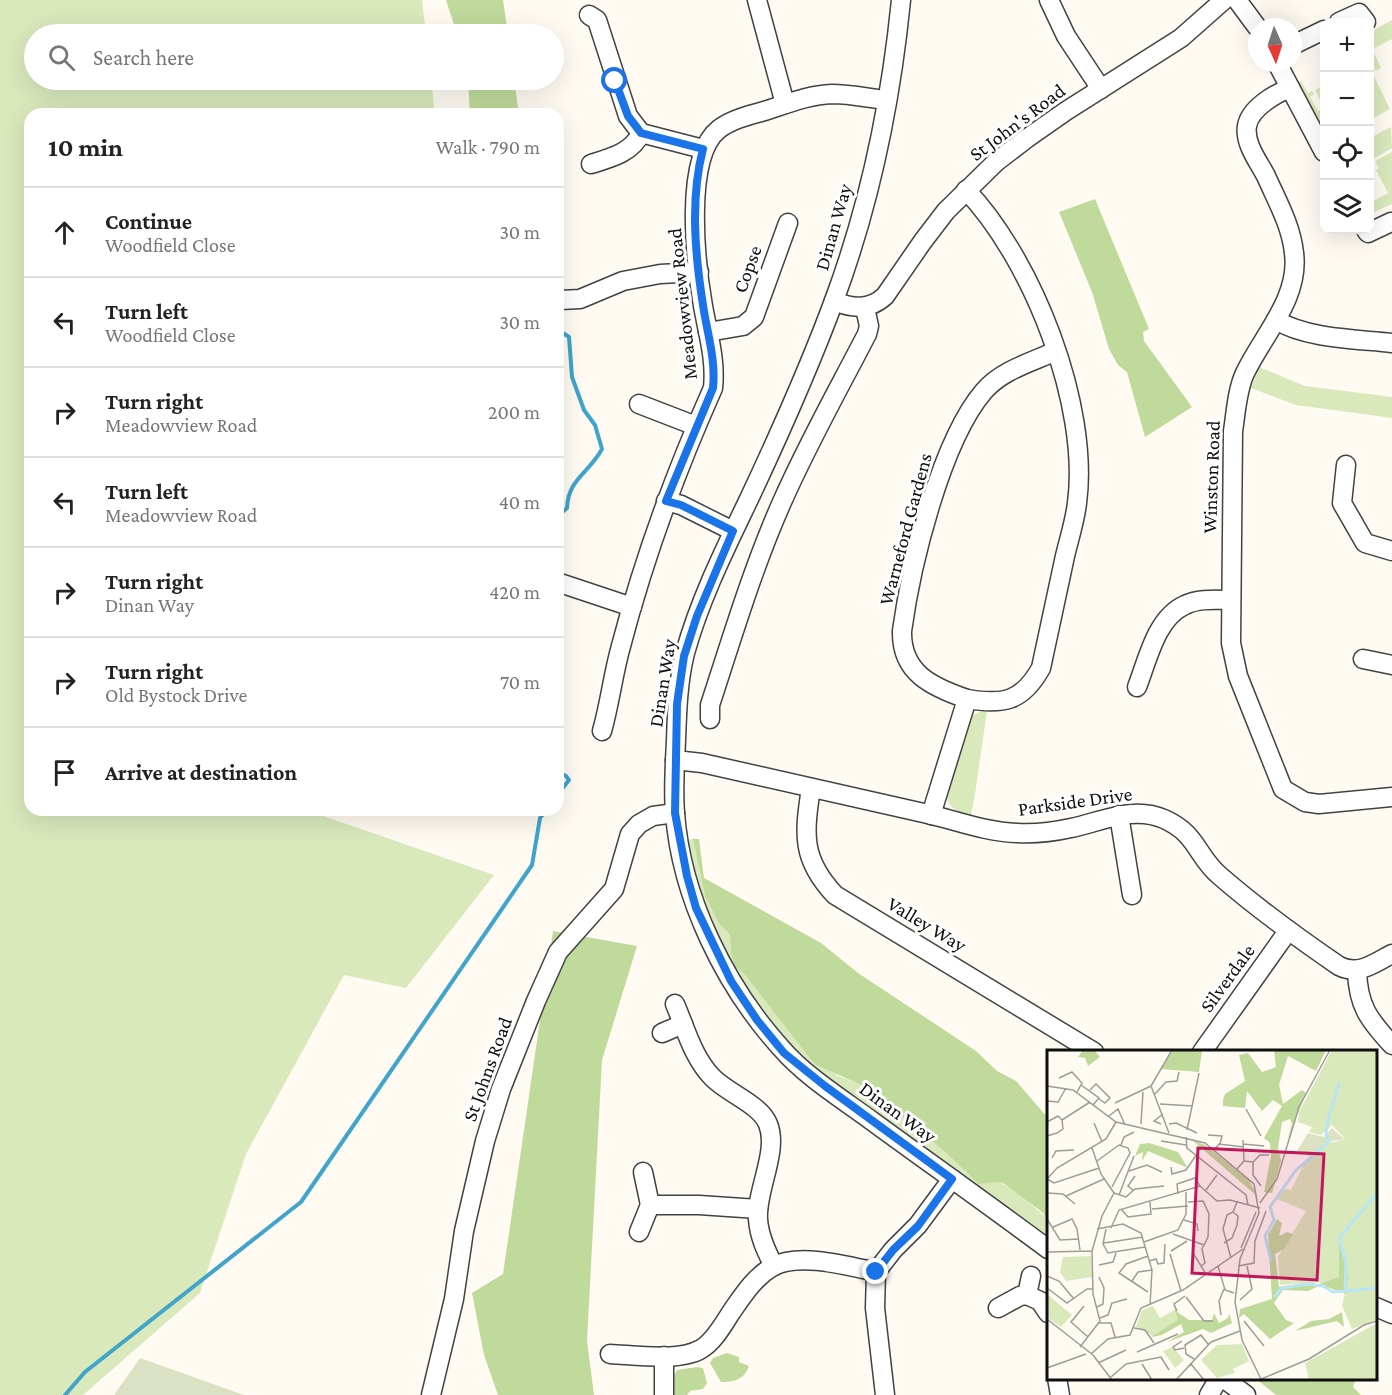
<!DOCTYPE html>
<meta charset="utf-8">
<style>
body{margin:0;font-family:"Crimson Pro",serif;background:#f2f2f2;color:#222}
.controls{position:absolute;right:18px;top:18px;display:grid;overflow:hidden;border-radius:12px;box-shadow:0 6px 24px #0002}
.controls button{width:54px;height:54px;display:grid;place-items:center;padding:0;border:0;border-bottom:2px solid #e0e0e0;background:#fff;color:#222;font:30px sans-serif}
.compass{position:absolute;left:1248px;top:18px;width:54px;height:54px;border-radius:50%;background:#fff;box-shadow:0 6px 24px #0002;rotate:177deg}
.stop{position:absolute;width:18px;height:18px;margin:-14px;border:4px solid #1a73e8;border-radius:50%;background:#fff}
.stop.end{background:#1a73e8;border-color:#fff;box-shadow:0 2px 6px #0008}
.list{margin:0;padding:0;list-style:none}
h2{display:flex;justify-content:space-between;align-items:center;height:78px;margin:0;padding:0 24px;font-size:26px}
h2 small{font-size:20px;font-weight:400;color:#767676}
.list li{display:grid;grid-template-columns:39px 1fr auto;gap:18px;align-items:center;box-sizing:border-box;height:90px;padding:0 24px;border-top:2px solid #e0e0e0}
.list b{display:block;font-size:22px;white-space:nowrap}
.list p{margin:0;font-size:20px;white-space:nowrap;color:#767676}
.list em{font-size:20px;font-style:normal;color:#767676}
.icon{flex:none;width:33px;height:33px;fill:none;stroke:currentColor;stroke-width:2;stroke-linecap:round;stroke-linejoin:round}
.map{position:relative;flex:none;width:1392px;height:1395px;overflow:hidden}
.search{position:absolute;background:#fff;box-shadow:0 6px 24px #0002;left:24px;top:24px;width:540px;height:66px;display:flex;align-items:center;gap:15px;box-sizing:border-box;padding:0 21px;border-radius:33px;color:#767676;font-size:22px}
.panel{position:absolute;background:#fff;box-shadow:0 6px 24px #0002;left:24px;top:108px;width:540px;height:708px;border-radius:18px}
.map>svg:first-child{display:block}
.green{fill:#d9e9bc}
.forest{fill:#bfda9b}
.cemetery{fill:#dbe1c3}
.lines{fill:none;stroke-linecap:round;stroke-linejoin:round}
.stream{stroke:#40a4cb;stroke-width:4}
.minor-casing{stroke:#424242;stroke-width:21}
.minor{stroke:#fff;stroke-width:18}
.route{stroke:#1a73e8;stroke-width:8}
.labels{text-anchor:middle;stroke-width:6;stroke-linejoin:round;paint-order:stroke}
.street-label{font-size:20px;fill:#0f0f0f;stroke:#fff}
.inset-river{fill:none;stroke:#b8e6f5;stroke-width:3}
.inset-road{fill:none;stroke:#9f9d97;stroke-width:1.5}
.view{fill:#c2185b;fill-opacity:0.15;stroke:#c2185b;stroke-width:3}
.inset-edge{fill:none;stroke:#0f0f0f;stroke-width:3}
</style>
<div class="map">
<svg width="1392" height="1395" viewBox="0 0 1392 1395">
<rect width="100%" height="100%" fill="#fffbf2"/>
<g class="green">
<polygon points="0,0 422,0 426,34 34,34 34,80 431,80 435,114 30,114 30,810 306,810 494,875 406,988 344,975 246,1154 200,1293 83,1395 0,1395"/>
<polygon points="1392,20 1392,39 1372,49 1381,68 1375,71 1370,46 1370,32"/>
<polygon points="1370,68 1390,109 1370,120"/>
<polygon points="1301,81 1308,93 1312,91 1314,94 1310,97 1318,111 1324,107 1315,90 1324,85 1324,134 1298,83"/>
<polygon points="1391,127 1392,148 1370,161 1370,138"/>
<polygon points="1392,152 1392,204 1370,214 1370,203 1388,193 1376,170 1379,168 1375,161"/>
<polygon points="1259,367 1305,386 1392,397 1392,418 1296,405 1251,388"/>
<path d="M982,711H987L975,794L971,815C958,812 949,809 946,795L969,717Z"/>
<path d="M693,839L705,896L718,922L730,935L731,954L735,966L745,975L808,1056L838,1076L859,1084L882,1099L945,1152L979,1184C985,1183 992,1181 998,1182C1007,1184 1042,1212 1048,1220V1242L816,1070L781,1037L741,984L702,904L687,840Z"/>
</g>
<g class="forest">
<polygon points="446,0 503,0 508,34 457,34"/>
<polygon points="468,80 514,80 519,114 470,114"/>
<polygon points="1095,199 1149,329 1143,332 1144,341 1192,407 1145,437 1127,372 1118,365 1109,349 1092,292 1059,212"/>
<polygon points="693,839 699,839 704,878 821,943 858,973 976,1051 997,1071 1016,1081 1048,1118 1048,1220 1042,1212 1003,1183 996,1182 979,1184 945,1152 882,1099 859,1084 816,1065 808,1056 745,975 735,966 731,954 730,935 718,922 705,896"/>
<polygon points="553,931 637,946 602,1060 587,1341 594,1395 498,1395 484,1355 472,1293 503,1274"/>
<path d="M727,1353L739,1357V1362L749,1366C744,1380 734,1382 721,1382L710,1363L713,1358Z"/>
<polygon points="697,1367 703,1368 707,1383 703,1389 690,1391 687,1395 674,1395 673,1378 677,1370"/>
<polygon points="1336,1379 1355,1381 1353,1387 1361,1395 1276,1395 1256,1379"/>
</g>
<polygon class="cemetery" points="140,1358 244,1395 114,1395"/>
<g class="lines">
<g class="stream">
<path d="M558,337L563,333L569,337L572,377L584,410L595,425L602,449C589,473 568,479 567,508L558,516"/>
<polyline points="558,772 566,776 569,780 558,794"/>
<polyline points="65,1395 85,1372 301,1202 532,865 540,818 546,810"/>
</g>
<defs>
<g id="minor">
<polyline points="757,0 785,104"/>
<path d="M901,0C891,101 870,203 835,298C810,366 780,433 749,499C725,549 700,599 685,653C678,681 677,711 676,740C675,764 673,789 675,813C681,897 725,986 781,1048C805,1076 842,1099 872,1121C931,1164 990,1206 1048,1249"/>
<polyline points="1049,0 1066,36 1101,89"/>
<polyline points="1237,0 1257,27"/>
<polyline points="589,15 597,20 628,116 641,133 703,149"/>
<polyline points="1339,22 1359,13 1366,22"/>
<polyline points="1293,45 1324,30"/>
<polyline points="1277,63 1324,152"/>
<path d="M1290,88C1275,94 1250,108 1247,126C1244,143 1258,161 1266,176C1277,201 1291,225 1294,253C1300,298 1263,335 1245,373C1237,390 1236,412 1233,431L1231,643L1238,676L1283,789L1305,802L1319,804L1392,797"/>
<path d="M591,164C610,158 632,153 641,133"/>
<polyline points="1366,230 1368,233 1391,222"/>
<polyline points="560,300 580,299 623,281 660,274 699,272"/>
<path d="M834,301C853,309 870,310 885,296L923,241L946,211L996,162L1026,139L1066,111L1181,38L1224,0"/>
<path d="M1276,320C1307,339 1357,339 1392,343"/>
<polyline points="708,332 743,326 754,317 788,223"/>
<polyline points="639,404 696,426"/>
<polyline points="1346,465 1342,503 1365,543 1392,551"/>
<polyline points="666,501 681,505 733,531"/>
<polyline points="560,583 632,607"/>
<polyline points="1363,659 1392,665"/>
<path d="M1137,687C1148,659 1156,618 1185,605C1199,598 1217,600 1231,600"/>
<path d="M967,699C932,687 901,673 902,631C911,565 941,441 984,391C1002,370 1032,362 1056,351"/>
<path d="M710,719V705C732,638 753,567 782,502C807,445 838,390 867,334L869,326L865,308"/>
<path d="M602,731C610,703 613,674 621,646C644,558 676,471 713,388C716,360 708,334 703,306C696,266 683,157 719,129C731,120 746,116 761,112C784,105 807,95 832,94C850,94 868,98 886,100"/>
<path d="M675,760L702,763C778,780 853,797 928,814C958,821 986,832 1017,833C1035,834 1053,832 1071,828C1101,822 1133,805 1164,819C1198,834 1196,856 1220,876C1258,909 1298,938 1339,966C1359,976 1374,963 1392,954"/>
<path d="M811,788C804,834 801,859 835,895L1094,1052"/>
<path d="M931,815L967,699C1003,705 1022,702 1041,668C1049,631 1057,593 1065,556C1069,539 1075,521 1077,503C1090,406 1033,260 966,190"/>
<polyline points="1119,815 1132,895"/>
<path d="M1357,971C1358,1006 1369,1020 1392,1045"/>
<path d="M675,1004C686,1030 693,1057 712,1077C727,1093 760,1104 768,1124C779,1151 756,1190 758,1219C759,1236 766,1251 774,1266"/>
<polyline points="662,1033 683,1024"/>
<polyline points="1202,1052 1288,931"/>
<polyline points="643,1172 650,1205"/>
<polyline points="639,1232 650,1205 699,1205 758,1209"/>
<polyline points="1027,1295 1040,1301 1048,1313"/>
<polyline points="1376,1307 1392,1314"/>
<polyline points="998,1308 1020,1296 1027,1295 1031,1276"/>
<path d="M610,1354C634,1355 680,1362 701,1349C714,1342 724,1323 732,1311C744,1294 755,1277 772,1267C799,1252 848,1266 876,1272"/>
<polyline points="1057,1378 1060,1395"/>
<polyline points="1223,1378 1246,1395"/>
<polyline points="431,1395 454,1299 464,1231 485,1141 501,1089 536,1001 558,952 614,889 630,834 639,824 653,816 675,813"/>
<polyline points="664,1395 664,1356"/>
<polyline points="885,1395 875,1308 876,1272 893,1250 918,1225 952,1179"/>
<polyline points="1209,1395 1219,1378"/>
</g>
</defs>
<use href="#minor" class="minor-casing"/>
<use href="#minor" class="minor"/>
</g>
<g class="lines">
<path class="route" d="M615,81L628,116L641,133L703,149C690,199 695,254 703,305C707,333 716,359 713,388L666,501L681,505L733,531L697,616L684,656L677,704L675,813L687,876L696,908L731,981L757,1020L784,1053L825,1086L952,1179L918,1226L893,1250L876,1272"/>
</g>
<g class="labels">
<g class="street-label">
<text transform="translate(1017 122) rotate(-37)" y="7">St John's Road</text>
<text transform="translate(833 227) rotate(-74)" y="7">Dinan Way</text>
<text transform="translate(747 269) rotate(-70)" y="7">Copse</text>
<text transform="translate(682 304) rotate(-96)" y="7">Meadowview Road</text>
<text transform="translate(1211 477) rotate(-88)" y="7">Winston Road</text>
<text transform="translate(905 529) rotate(-75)" y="7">Warneford Gardens</text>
<text transform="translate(662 683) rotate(-81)" y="7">Dinan Way</text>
<text transform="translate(1075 801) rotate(-8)" y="7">Parkside Drive</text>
<text transform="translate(927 924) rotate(31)" y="7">Valley Way</text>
<text transform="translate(1227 978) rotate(-54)" y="7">Silverdale</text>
<text transform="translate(487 1069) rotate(-70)" y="7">St Johns Road</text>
<text transform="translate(898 1112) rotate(36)" y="7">Dinan Way</text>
</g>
</g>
<g transform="translate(1047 1050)">
<rect width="330" height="330" fill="#fffbf2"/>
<path d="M285,0H330V270L305,279L295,256L298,243L271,232L233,235L231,207L259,161L230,149L238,139L244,140L258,112L283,93L298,89L285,75L274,85L262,82L265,77L251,72L252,62ZM44,206L45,227L19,231L13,222L16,207ZM0,244L25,265L14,277L0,267ZM106,256L113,268L129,259L134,272L107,287L89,277L95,260ZM330,273V330H262L258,313ZM195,294L202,311L186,319L188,323L170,328L154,310L170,295ZM126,297L137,310L128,318L116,301Z" fill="#d9e9bc"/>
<path d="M36,0H47L53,7L41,16L38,8L31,7ZM126,0H155L152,22L114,19ZM227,0H279L269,21L241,6L232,35L236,54L255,40L259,43L240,91L245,74L243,69L235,72L231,98L234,111L225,143L217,142L224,106L223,93L217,88L235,56L226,50L215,61L200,41L198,58L176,56V50L178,44L198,31L192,5L201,3L215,22L229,17ZM145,90L158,95L202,130L211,147ZM102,93L131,102L141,118L101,101L95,111L96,102L88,106L93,94ZM230,169L235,173L232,186L240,182L246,184L237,199L228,204L232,237L265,232L272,236L261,241L236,240L227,253L239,270L247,273L223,289L197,264L192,268L193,259L225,249L221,185ZM292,189L301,227L299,244L272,234L292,227ZM124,247L130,262L142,270H165L167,263L172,273L181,268L182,263L185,273L164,283L156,279L120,292L137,282L134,274L115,285L104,287L131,270ZM295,262L297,277L290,271L248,281L264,271L282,269Z" fill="#bfda9b"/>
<path d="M285,78L297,89L280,92L264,107L250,101L261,83L277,87Z" fill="#dbe1c3"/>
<path class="inset-river" d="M224,211L218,186L227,170L223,157L249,120L282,92L279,85L281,69L293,32M298,241L299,213L292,188L330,143M227,247L235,238L260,234L276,236L286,242L330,238"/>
<path class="inset-road" d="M12,28L25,22L35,33L30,42M34,35L52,48L46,55M0,36L26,40L69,72L158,93L207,134L212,163L193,209L188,252L195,290L214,329M104,36L122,83M104,36L125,0M43,40L49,34L63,48L58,53L52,49M108,44L119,32L130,31L132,22M0,51L11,52L19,38M68,53L104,36M113,54L146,56M199,59L214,86M62,66L71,59L78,75M0,72L11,66L15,70M47,73L55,92M94,74L96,42M114,74L107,71L116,64M122,74L129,73L150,83M140,80L152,23M161,85L175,86L173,94M0,86L10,83L16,79L15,70L43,52M139,87L140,98L199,145L201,155M114,91L139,95M196,94L217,96M74,95L77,87L87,82M45,98L54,124L67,143M167,100L172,94L197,97M5,108L9,101L27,100M50,111L72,95L81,98L83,103L65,137M197,111L206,112L213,105H222M206,112V125L214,136M124,117L125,124L139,120L150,104M52,118L7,133L0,129L10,118L59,89L69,72M190,119L197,111L196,90M82,121L100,115L115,122M86,140L81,136L88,126M159,140L170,125M0,143L16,144L28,154M67,143L79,147L88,139L117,136M131,144L130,134L148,128L153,136M72,145L87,106M19,146L57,129M141,152L156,151L162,164L161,187L155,199L158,213L154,216M213,153L230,129L252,57L283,0M74,159L81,167L104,164L103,152M105,159L141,156M0,169L13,190L32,189M137,170L150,174L151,181M6,177L25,169L30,179L33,200M64,178L72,160L153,136L170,151L183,150L213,158M50,179L76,174L94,183L105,220L103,255M59,179L56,194L61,203L98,197M126,184L157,195M97,192L131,180L139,164V142M57,193L96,187M177,193L185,188L190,175L191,166L186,162M194,198L209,162M124,201L140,191M0,202L45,201M146,203L159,224M123,204L134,241M101,206L79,214L72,223L101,242M184,208L176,179L180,165L186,162L190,152M102,211L109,209L111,214L117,213L118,194M52,215L66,212L69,203M171,216L178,240L187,243M191,216L207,213L208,191L219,161M0,226L12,231L27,249M85,231L91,222L105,220M0,238L20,253L40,239H46M139,247L157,271H166M193,250L205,239L200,216M37,256L24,272L41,287M50,257L56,254L57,238L52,227M130,261L127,254L138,246M174,265L172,251L177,239M53,268L61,265L65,253L80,249M0,269L46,305L65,330M197,271L217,296M52,273H64L68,287M87,278L98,280L107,293M135,291L126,297L128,300L137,298M33,297L53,271L46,244L45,201L55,166L67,143M90,302L131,284M44,304L61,289L83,285L94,258L136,240L196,199M147,309L139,304L138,295L154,285L161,294M51,313L79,300M95,314L105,330M144,314L157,330M0,318L39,304M64,327L79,314L114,307L122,320M129,330L164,292L193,281M212,330L262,309L317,275L330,271"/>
<path class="view" d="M151,98L277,104L270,230L145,223Z"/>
<rect width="330" height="330" class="inset-edge"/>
</g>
</svg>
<div class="controls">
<button>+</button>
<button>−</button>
<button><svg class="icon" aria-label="locate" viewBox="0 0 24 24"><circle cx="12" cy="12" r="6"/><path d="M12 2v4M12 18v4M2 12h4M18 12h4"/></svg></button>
<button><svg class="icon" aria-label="layers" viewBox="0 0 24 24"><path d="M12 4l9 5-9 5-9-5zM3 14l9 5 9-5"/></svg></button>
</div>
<svg class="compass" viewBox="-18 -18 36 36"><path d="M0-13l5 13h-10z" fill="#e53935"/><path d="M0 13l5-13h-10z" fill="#767676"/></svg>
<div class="stop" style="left:615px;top:81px"></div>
<div class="stop end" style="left:876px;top:1272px"></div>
<div class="search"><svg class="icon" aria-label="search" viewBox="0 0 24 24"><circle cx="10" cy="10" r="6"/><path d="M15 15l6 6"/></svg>Search here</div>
<section class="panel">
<h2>10 min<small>Walk · 790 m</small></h2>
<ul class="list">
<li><svg class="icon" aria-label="ahead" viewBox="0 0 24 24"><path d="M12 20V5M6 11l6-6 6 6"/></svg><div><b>Continue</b><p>Woodfield Close</p></div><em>30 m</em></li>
<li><svg class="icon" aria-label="left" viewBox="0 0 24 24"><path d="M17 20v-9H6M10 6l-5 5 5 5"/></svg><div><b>Turn left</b><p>Woodfield Close</p></div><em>30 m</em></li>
<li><svg class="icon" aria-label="right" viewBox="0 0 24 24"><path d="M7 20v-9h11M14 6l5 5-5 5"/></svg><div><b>Turn right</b><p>Meadowview Road</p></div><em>200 m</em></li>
<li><svg class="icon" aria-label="left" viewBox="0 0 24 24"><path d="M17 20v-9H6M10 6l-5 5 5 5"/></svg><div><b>Turn left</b><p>Meadowview Road</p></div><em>40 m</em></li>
<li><svg class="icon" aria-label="right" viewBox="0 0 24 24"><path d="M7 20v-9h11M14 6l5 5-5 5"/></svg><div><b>Turn right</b><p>Dinan Way</p></div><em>420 m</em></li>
<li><svg class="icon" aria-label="right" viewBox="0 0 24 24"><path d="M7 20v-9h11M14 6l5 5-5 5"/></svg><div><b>Turn right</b><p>Old Bystock Drive</p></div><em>70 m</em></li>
<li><svg class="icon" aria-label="arrive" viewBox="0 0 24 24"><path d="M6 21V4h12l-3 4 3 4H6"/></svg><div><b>Arrive at destination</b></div></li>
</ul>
</section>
</div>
